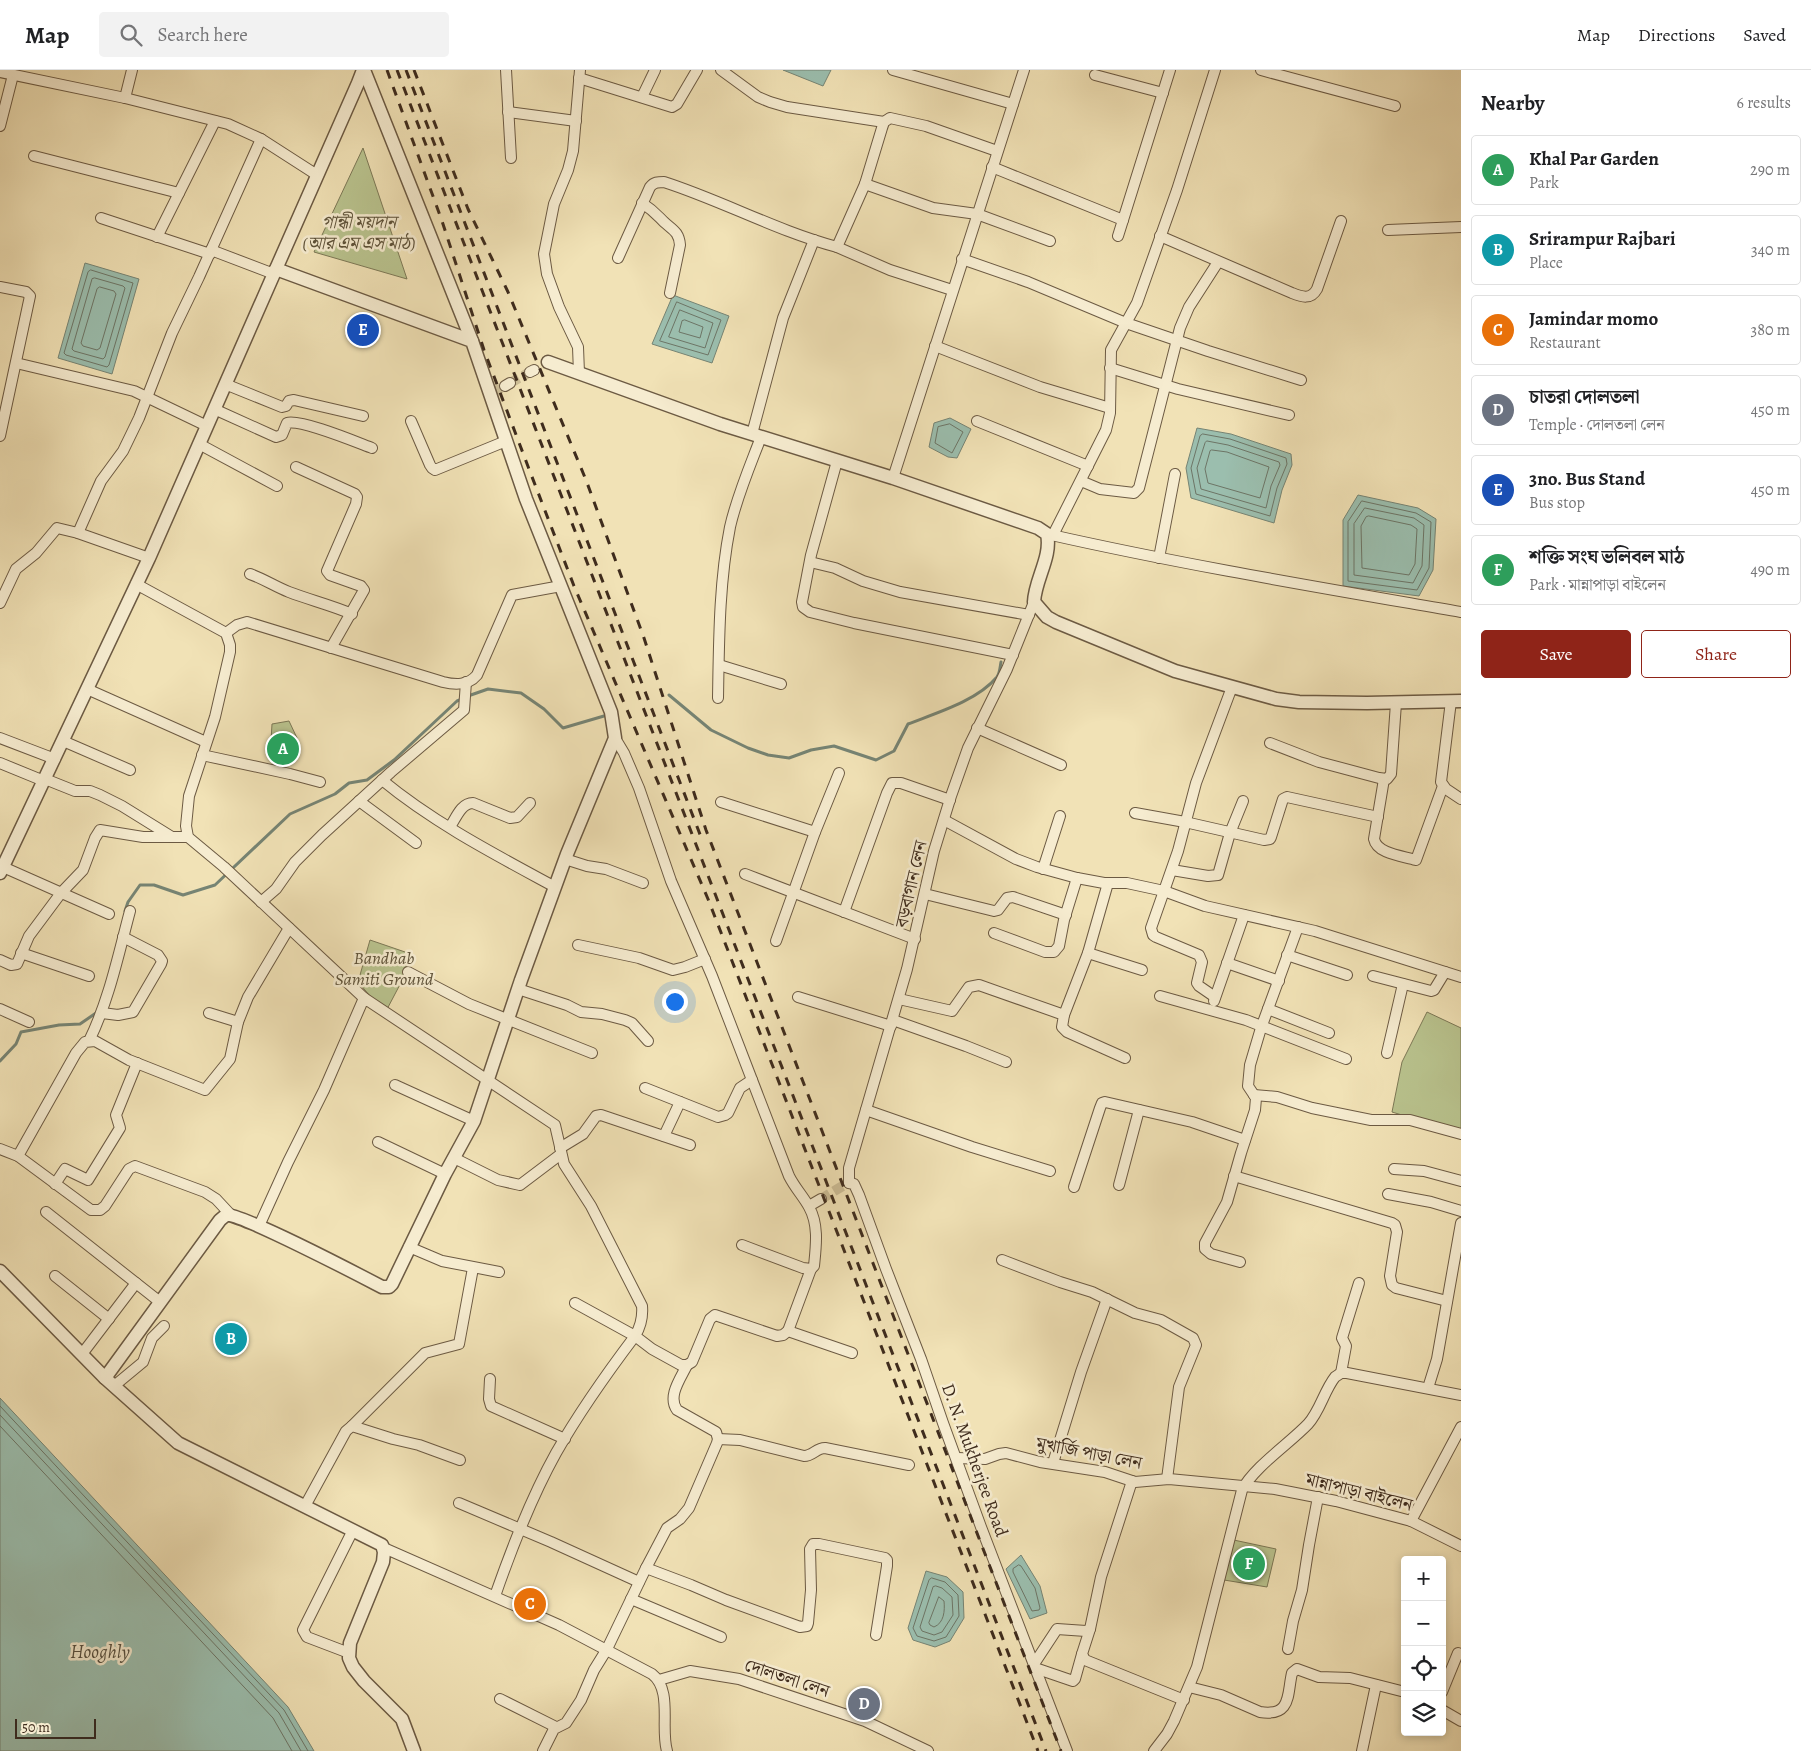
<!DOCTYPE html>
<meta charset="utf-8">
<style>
body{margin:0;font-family:Alegreya,"Noto Serif Bengali",serif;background:#f2f2f2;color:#202124}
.controls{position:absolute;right:15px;bottom:15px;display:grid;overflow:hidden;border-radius:5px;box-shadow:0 2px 8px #0003}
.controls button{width:45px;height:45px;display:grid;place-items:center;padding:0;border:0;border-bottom:1px solid #e0e0e0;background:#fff;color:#202124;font:25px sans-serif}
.scale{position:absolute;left:15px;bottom:12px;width:81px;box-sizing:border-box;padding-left:5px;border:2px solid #3f2c1d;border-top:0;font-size:14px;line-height:18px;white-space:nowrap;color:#3f2c1d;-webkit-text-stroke:4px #f6ecd0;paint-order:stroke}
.you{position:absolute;left:674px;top:931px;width:18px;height:18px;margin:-12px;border:4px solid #fff;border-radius:50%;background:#1a73e8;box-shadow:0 0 0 8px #1a73e833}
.badge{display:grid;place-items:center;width:32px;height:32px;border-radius:50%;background:#8f2418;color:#fff;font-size:16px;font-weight:700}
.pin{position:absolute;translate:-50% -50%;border:2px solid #fff;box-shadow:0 1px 5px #0006}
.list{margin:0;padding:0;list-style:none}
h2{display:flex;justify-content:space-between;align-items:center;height:65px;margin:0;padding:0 20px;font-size:21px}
h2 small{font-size:16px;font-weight:400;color:#757577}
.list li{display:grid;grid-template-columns:32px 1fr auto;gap:15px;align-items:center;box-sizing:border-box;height:70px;margin:0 10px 10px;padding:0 10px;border:1px solid #e0e0e0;border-radius:5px}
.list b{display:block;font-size:19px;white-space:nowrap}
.list p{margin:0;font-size:16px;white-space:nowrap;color:#757577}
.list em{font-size:16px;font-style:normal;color:#757577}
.actions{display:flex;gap:10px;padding:15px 20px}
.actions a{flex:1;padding:11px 0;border:1px solid #8f2418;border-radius:5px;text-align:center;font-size:18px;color:#8f2418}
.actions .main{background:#8f2418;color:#fff}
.icon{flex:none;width:28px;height:28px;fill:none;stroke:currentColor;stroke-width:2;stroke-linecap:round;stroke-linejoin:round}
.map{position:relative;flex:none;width:1461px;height:1681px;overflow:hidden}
header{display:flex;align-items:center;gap:30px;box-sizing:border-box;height:70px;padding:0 25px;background:#fff;border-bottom:1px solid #e0e0e0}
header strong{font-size:24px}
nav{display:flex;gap:28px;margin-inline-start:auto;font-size:18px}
.search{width:350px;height:45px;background:#f2f2f2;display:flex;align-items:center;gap:12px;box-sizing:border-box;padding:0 18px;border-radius:5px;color:#757577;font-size:19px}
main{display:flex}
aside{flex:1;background:#fff}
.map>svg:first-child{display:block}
.green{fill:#b9c38e;stroke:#7c7856}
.water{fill:#9bbeae;stroke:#768474}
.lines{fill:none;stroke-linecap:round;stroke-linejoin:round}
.shore{stroke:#6d7566;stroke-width:1}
.stream{stroke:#768474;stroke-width:3}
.minor-tunnel{stroke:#cdbe97;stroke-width:10;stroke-dasharray:10 5;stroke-linecap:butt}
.minor-casing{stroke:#6c5a43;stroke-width:12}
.tertiary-casing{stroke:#6c5a43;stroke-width:15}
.minor{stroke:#f6ecd0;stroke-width:10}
.tertiary{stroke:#f6ecd0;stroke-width:12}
.rail{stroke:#3f2c1d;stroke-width:3;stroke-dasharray:9 9;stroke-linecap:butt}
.labels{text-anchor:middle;stroke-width:5;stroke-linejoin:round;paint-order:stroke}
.park-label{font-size:18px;font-style:italic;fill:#5e5239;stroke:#f6ecd0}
.street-label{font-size:18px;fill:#3f2c1d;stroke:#f6ecd0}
.water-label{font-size:19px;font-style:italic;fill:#565041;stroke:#f6ecd0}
</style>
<header>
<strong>Map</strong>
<div class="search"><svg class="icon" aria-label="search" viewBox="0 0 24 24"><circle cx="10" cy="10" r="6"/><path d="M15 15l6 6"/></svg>Search here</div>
<nav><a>Map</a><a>Directions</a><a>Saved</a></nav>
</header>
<main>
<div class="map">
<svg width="1461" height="1681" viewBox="0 0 1461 1681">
<rect width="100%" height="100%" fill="#f1e2b6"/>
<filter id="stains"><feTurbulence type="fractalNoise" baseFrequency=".004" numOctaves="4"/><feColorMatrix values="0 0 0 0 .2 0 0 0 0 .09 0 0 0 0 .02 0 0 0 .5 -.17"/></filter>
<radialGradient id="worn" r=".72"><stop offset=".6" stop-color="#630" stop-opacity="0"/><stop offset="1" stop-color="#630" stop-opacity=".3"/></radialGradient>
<g class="green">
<polygon points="363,78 407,209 314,182"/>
<polygon points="289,651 297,668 293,690 270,688 272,654"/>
<polygon points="370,870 408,883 405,905 385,943 358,912"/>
<polygon points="1427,942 1461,958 1461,1063 1392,1042 1402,992"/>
<polygon points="1229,1469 1276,1479 1267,1517 1224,1510"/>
</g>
<g class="water">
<polygon points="783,0 831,0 823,16"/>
<polygon points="85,193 139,209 112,304 58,288"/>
<polygon points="673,225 729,246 712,293 652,274"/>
<polygon points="950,348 971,359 957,388 948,387 929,377 934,353"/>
<polygon points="1197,358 1231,364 1291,384 1292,395 1282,420 1274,453 1191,428 1186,398"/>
<polygon points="1358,425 1418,438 1436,449 1433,500 1419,526 1343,516 1343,450"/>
<polygon points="0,1328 288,1637 314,1681 0,1681"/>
<polygon points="1021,1485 1040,1516 1047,1543 1030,1549 1006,1499"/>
<polygon points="926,1501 947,1507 963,1522 964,1548 950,1571 935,1577 913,1570 908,1558"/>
</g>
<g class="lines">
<g class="shore">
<polygon points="91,200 133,213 109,295 107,297 66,285 64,283 88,202"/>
<polygon points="95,208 123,216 125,218 105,287 103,289 74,281 72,279 92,209"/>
<polygon points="100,217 114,221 116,224 100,278 97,280 83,276 81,273 97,219"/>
<polygon points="677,232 721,250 708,285 660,271"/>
<polygon points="680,240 713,253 705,278 669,267"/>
<polygon points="685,250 703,257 700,268 679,262 682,251"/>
<polygon points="950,354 963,362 952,383 935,373 938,357"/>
<polygon points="1203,364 1230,369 1286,388 1287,394 1277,418 1270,446 1196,424 1191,398 1200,366"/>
<polygon points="1207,371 1228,375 1279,392 1280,395 1271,416 1266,438 1201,419 1197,398 1205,373"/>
<polygon points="1212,380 1227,382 1269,397 1260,428 1208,413 1205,399 1210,381"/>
<polygon points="1362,431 1416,443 1431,452 1429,498 1417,520 1348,511 1348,452"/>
<polygon points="1365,438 1414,448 1424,455 1422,496 1413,513 1354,505 1354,454"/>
<polygon points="1369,446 1411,455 1417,459 1415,494 1409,505 1362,498 1361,456 1366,447"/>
<polyline points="0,1336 284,1640 308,1681"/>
<polyline points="0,1345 279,1643 301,1681"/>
<polyline points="0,1356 273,1648 292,1681"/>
<polygon points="1019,1495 1021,1496 1035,1518 1040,1538 1039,1540 1032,1541 1013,1502 1013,1499"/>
<polygon points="932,1508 945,1512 958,1525 959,1546 946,1567 934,1571 917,1566 913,1558 929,1510"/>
<polygon points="936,1516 942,1518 952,1527 953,1545 942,1562 934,1565 922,1561 920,1557 933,1517"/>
<path d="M939,1527L944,1531C945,1541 944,1553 934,1557L930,1555L929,1553Z"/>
</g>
<g class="stream">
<path d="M669,625L711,660L748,678L768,685L789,688L811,680L834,676L876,690L894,681L908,654C936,643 977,631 997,607C1000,603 1000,597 1001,592"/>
<polyline points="468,626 488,619 521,623 544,639 563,658 604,646"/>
<polyline points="125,841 128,832 140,815 154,815 183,825 215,815 290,744 335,724 349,713 367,710 394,690 457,631 462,629"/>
<polyline points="0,991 16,974 21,962 59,955 80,954 96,943"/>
</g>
<g class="minor-tunnel">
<polyline points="510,313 530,302"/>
<polyline points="492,323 505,316"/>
<polyline points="821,1129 846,1114"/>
</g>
<defs>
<g id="minor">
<polyline points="506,0 511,88"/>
<polyline points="721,0 758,27 770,32 787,37 884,52"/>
<polyline points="893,0 1013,34"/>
<polyline points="1261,0 1395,36"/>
<polyline points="0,2 125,28 228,54 261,69 317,105"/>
<polyline points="1095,5 1163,23"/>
<polyline points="579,8 672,37 677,34 697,0"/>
<polyline points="642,27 655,0"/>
<polyline points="125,28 132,0"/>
<polyline points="508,42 576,51"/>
<polyline points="0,56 13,5"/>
<polyline points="34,86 179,123"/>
<polyline points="992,97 1123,150"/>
<polyline points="865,114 882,58 884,52 890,48 926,56 997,81"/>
<path d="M642,133C653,140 656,144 664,152C673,160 679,162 680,175L670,223"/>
<polyline points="101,148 210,184"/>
<polyline points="1388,160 1461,157"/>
<polyline points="1118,166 1170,0"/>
<path d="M1160,166L1292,223C1302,227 1311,230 1317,219L1341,151"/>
<polyline points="157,167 215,51"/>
<polyline points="837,177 890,200 952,220"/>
<polyline points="211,180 274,204"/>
<path d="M618,188L650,117C654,112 658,112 664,112C723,131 777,161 837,177L865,114L933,138L977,144L1050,171"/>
<polyline points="962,189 1028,212 1126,253 1208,281 1301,310"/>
<polyline points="0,217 26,222 30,226 0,366"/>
<polyline points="935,276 1040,317 1110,338"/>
<polyline points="16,293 134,321 207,356"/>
<polyline points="1110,298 1178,319 1289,345"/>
<polyline points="530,302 534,300"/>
<polyline points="579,303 578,277 559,237 547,204 544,184 554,134 568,100 573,81 580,0"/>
<polyline points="225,314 282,337 286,336 289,331 294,330 363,346"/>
<polyline points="505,316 510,313"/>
<path d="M214,339L276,367L282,365L287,353C301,349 356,372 372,378"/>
<polyline points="411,351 430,395 432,398 435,400 506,371"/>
<polyline points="977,351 1088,396"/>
<polyline points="752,364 783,248 814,170"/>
<polyline points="199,374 277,416"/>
<polyline points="837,391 811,485 802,532 803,537 810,542 854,553 1013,585"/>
<polyline points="296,397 355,424 357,427 356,434 327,501 330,505 361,516 364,520 331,578"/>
<polyline points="893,408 1024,0"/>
<polyline points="1081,411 1100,419 1134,423 1139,418 1180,258 1189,237 1218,192"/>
<polyline points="78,463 101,411 123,381 139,348 172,263 199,207 261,69"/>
<path d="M1047,464C1184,495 1323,518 1461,542"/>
<polyline points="1053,465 1106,360 1110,343 1111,280 1137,233 1177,120 1215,0"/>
<polyline points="1159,488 1175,404"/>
<polyline points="810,492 835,498 863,511 900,522 1029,545"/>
<path d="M250,504C264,509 276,517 289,522C310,530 331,535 352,544"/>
<polyline points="136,514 226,563 230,575 230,582 215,647 189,726 186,756 188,767 224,797 364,928"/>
<polyline points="0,533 16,499 36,483 57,458 78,463 149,488"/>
<path d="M226,563L237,555L247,552L443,612C455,615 468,616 477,605L512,525L561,516"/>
<polyline points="719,595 781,614"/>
<polyline points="87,619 206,672"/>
<path d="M718,628C719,571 719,513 730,457C737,426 750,396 761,367"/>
<polyline points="1451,631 1441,712 1446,719 1461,729"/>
<polyline points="977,658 1061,695"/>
<polyline points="0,668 55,689"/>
<path d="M615,668L624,683L639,718L671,811L712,906L789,1106C795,1118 803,1126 809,1137C819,1155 816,1176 814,1196L811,1199L803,1198L742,1175"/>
<polyline points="63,671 130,700"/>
<polyline points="1270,673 1319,692 1379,708 1387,709 1391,704 1396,633"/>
<polyline points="202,685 290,704 320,712"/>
<polyline points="0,693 44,711"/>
<polyline points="45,709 75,721 90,721 100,725 122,736 172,767"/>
<path d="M1384,709L1374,769C1377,784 1403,786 1416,790L1443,716"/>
<path d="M382,710C434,753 496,785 555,817"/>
<polyline points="359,731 416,773"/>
<polyline points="721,732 815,762"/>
<polyline points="1135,743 1185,752 1264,770 1270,769 1271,767 1283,729 1287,727 1378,747"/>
<polyline points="944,750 1016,789 1037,797 1077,808 1104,813 1127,813 1164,821 1205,836 1315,861 1461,907"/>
<path d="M450,757C456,748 461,733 473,733L510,748L517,747L530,733"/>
<polyline points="565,789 587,796 606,799 643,813"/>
<polyline points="3,797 109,844"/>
<polyline points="1043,799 1060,746"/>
<polyline points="1172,800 1208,806 1218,805 1230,763 1243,731"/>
<polyline points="745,804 915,869"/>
<polyline points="925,824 994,841 998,840 1007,828 1013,827 1066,845"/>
<polyline points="261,832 276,819 295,792 322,765 391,702 464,640 466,612"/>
<polyline points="844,842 887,723 892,713 901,713 950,730"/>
<polyline points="994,863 1045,882 1054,882 1059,876 1064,850 1077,808"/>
<polyline points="776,871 815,762 839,703"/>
<polyline points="578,875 639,888 673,900 685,897 705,889"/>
<polyline points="21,883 89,906"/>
<polyline points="1088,883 1142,900"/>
<polyline points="1287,885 1347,905"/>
<polyline points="0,890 11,895 17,894 29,866 61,823 83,800 95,768 100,760 143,767 188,767"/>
<polyline points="1227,893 1279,911"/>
<polyline points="408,902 469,934 592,983"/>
<polyline points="1373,906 1431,921 1434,920 1445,902"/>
<polyline points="518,919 567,935 581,942 602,944 625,950 632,953 648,971"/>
<polyline points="1160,926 1246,950 1346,989"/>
<polyline points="798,927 891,956"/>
<polyline points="1215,927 1199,916 1197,913 1202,892 1199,885 1156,867 1153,865 1151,858 1178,781 1196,713 1232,617"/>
<polyline points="899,929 952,941 969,917 979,915 1064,945 1062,957 1067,962 1125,988"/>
<polyline points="1214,931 1244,845"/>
<polyline points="0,939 29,952"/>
<polyline points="1268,939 1329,963"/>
<polyline points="102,943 118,945 133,942 161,894 162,891 158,885 123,867"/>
<polyline points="1064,945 1088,883 1108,813"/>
<polyline points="893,950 966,976 1006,992"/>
<polyline points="238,952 248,927 289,858"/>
<path d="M89,971C109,930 118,886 130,841"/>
<polyline points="1387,983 1403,914"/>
<polyline points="395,1015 474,1051"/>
<polyline points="645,1018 718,1047 725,1045 728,1043 740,1018 752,1010"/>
<polyline points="1254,1025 1277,1027 1312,1038 1371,1050 1410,1050 1461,1064"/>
<polyline points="866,1040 972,1077 1050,1101"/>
<polyline points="664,1066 680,1032"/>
<polyline points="378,1072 445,1104"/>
<polyline points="560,1078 583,1064 596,1046 601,1045 690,1075"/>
<polyline points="0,1079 18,1086 91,1140 100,1140 105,1136 129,1099 135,1096 205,1122 216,1129 230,1144"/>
<polyline points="18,1086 76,983 85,972 95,971 129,990 205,1020 230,989 238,952 209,943"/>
<polyline points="454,1088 498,1110 520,1115 561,1084"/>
<polyline points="1394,1099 1424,1101 1461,1111"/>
<polyline points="1234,1106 1392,1153 1395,1155 1397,1162 1390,1206 1392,1215 1396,1218 1447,1231"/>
<polyline points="849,1113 849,1098 907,899 934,781 951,726 968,678 1007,599 1034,532"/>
<polyline points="849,1113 854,1114 859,1125 886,1199 921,1289 943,1353 981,1457 1067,1681"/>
<polyline points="55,1114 65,1099 88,1110 120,1058 116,1045 137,993"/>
<polyline points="1119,1115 1139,1040"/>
<polyline points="1074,1117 1100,1038 1102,1033 1105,1032 1192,1052 1245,1070"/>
<polyline points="1388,1124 1431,1132 1461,1141"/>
<polyline points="809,1136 821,1129"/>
<polyline points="46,1142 160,1232"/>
<path d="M259,1156L288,1092L324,1020L364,928L555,1055L564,1094L591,1136L642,1236C643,1247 641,1256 635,1266C607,1303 580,1341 556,1383C531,1428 512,1477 495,1526"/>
<polyline points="409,1177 442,1191 499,1202"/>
<polyline points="1002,1190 1060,1212 1092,1222 1135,1243 1161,1250 1193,1268 1196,1275 1179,1317 1167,1409"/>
<polyline points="1240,1192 1211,1184 1205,1179 1205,1173 1227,1132 1241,1083 1255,1040 1256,1028 1248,1016 1250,995 1261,958 1298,857"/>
<polyline points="55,1206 109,1249"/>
<polyline points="575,1233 635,1266 652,1279 681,1295 687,1295 692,1292 710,1249 715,1245 777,1266 783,1265 788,1261 852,1283"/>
<polyline points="788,1261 811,1199"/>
<polyline points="82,1284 136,1213"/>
<polyline points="1341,1303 1346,1276 1342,1268 1359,1213"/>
<polyline points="490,1309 489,1329 491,1336 565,1369"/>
<polyline points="114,1316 143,1292 152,1268 164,1256"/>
<polyline points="1428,1318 1437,1289 1461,1153"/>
<polyline points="352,1356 425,1283 459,1274 473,1198"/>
<path d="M718,1369L740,1370L804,1386C813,1386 816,1378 825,1378L909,1395"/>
<polyline points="957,1388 985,1389 999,1384 1006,1383 1040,1392 1105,1402 1135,1412 1169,1409 1275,1419 1336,1431 1411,1451 1461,1476"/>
<polyline points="1053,1393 1081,1302 1107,1229"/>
<polyline points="459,1433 551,1472 639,1512"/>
<polyline points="305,1436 346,1361 352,1356 393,1369 419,1375 460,1390"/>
<polyline points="1411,1451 1461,1357"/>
<path d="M384,1478L559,1555L652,1604C673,1620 660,1658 667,1681"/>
<polyline points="646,1498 691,1515 726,1530 800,1557 807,1556 808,1553 811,1520 810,1479 813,1474 819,1474 885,1488 887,1490 887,1496 876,1565"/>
<polyline points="631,1529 721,1567"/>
<polyline points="1090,1559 1082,1584 1085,1590 1184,1630"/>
<polyline points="1288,1579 1293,1551 1302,1520 1309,1475 1318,1427"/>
<polyline points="349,1583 307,1567 303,1560 353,1460"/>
<polyline points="1034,1594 1057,1559 1086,1561 1090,1559 1101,1507 1132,1411"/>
<polyline points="1035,1598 1073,1611 1075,1609 1082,1584"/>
<polyline points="659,1610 690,1601 739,1609 865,1651 928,1681"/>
<path d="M1189,1617L1221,1625L1260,1642C1292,1647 1287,1624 1292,1603L1297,1599L1319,1607L1350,1608L1405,1622"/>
<polyline points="1442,1622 1458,1583"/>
<polyline points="500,1629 556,1657"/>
<polyline points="1442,1640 1461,1651"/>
<path d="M543,1681L554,1659L566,1653L581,1630L594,1600L607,1579L646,1498L667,1458L680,1449L689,1438L717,1373L718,1369L716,1362L677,1340C667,1326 681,1308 687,1295"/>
<path d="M1154,1681L1167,1664L1174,1651L1197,1597L1242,1420C1254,1397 1290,1373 1308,1354C1320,1341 1324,1321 1335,1307L1341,1303H1347L1461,1325"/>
<polyline points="1362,1681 1376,1615"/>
</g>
<g id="tertiary">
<polyline points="364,0 472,271"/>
<polyline points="276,199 358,13 363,0"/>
<path d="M548,292L720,354L893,408L1038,458L1047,464C1052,487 1035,509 1034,532L1047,547L1056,552L1175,601L1276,629L1299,632L1367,633L1461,631"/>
<path d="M0,803L149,488L276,199L472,271L526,429L611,642L615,668L567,784L521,910L474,1051L445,1104L392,1214L389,1217H382C361,1206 238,1142 226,1145L220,1150L105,1308"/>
<polyline points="0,1201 105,1308 178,1373 382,1475 384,1482 383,1492 350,1573 349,1588 353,1597 364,1611 402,1649 414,1681"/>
</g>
</defs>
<use href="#minor" class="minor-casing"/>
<use href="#tertiary" class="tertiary-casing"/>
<use href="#minor" class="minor"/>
<use href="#tertiary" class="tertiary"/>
<g class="rail">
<polyline points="387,0 442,151 484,280 529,399 574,516 708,829 1038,1681"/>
<polyline points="397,0 1046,1681"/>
<polyline points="406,0 701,767"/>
<polyline points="414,0 468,139 508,222 586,410 644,568 706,760 1061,1681"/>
</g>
</g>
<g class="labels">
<g class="park-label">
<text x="359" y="158">গান্ধী ময়দান<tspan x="359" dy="21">(আর এম এস মাঠ)</tspan></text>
<text x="384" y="894">Bandhab<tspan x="384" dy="21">Samiti Ground</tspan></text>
</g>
<g class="street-label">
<text transform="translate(911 814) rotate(-77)" y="6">বড়বাগান লেন</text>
<text transform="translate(1089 1383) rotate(11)" y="6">মুখার্জি পাড়া লেন</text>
<text transform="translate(975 1390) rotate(70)" y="6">D. N. Mukherjee Road</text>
<text transform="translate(1359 1422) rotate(14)" y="6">মান্নাপাড়া বাইলেন</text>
<text transform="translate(787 1608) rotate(18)" y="6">দোলতলা লেন</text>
</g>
<g class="water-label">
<text x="100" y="1588">Hooghly</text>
</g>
</g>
<rect width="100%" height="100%" filter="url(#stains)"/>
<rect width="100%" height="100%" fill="url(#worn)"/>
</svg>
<div class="controls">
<button>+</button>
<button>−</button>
<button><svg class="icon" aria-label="locate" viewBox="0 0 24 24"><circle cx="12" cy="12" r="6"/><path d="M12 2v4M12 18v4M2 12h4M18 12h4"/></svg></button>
<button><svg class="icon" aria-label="layers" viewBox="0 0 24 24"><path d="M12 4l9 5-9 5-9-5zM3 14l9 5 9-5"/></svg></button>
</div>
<div class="scale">50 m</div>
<div class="you"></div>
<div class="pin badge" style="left:283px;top:679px;background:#2e9e5b">A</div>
<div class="pin badge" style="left:231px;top:1269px;background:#0f9aa8">B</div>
<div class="pin badge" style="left:530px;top:1534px;background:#e8710a">C</div>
<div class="pin badge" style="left:864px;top:1634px;background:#6b7280">D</div>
<div class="pin badge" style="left:363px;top:260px;background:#1a4fb4">E</div>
<div class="pin badge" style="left:1249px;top:1494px;background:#2e9e5b">F</div>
</div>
<aside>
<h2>Nearby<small>6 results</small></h2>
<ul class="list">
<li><span class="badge" style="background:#2e9e5b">A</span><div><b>Khal Par Garden</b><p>Park</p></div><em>290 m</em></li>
<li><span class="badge" style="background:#0f9aa8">B</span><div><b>Srirampur Rajbari</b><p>Place</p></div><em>340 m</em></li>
<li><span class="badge" style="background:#e8710a">C</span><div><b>Jamindar momo</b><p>Restaurant</p></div><em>380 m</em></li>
<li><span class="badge" style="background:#6b7280">D</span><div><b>চাতরা দোলতলা</b><p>Temple · দোলতলা লেন</p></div><em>450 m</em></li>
<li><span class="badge" style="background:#1a4fb4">E</span><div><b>3no. Bus Stand</b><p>Bus stop</p></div><em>450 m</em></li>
<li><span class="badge" style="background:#2e9e5b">F</span><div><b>শক্তি সংঘ ভলিবল মাঠ</b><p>Park · মান্নাপাড়া বাইলেন</p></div><em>490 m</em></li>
</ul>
<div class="actions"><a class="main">Save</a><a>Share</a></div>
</aside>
</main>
